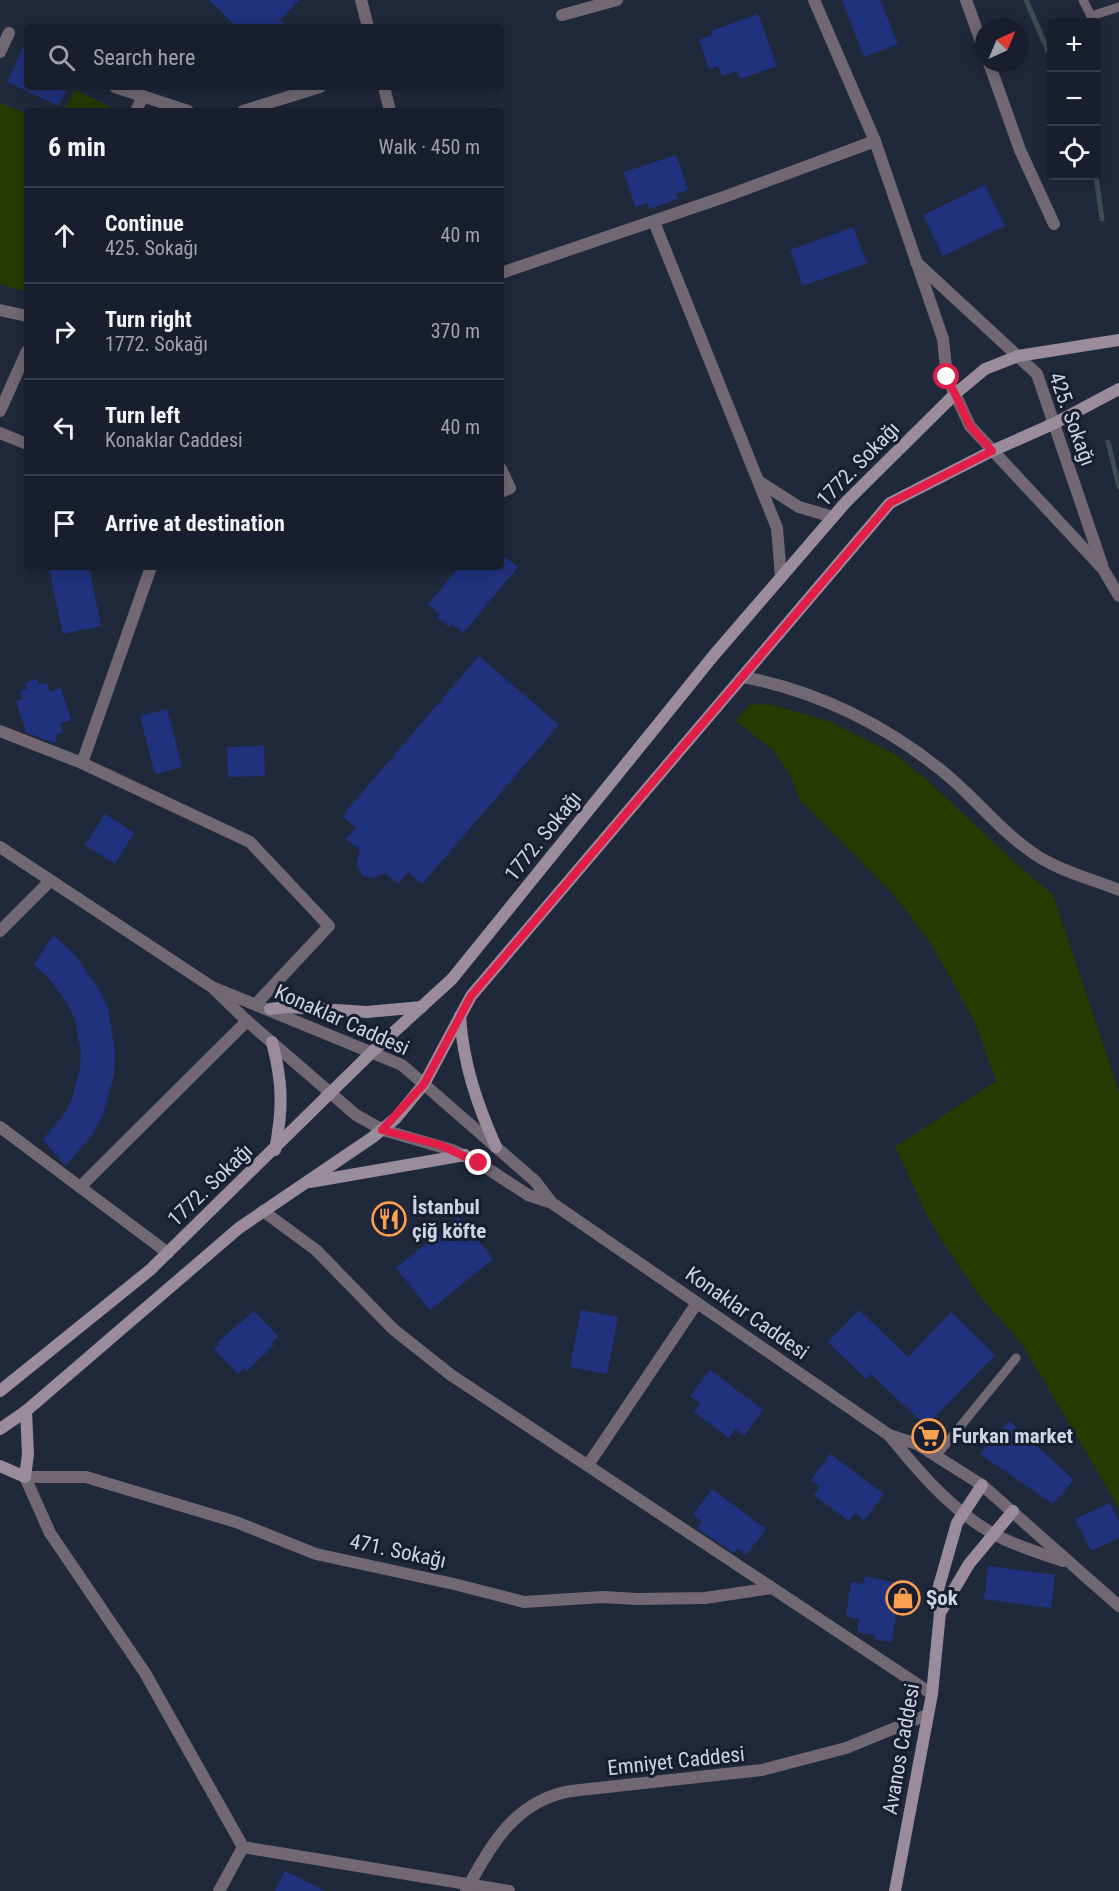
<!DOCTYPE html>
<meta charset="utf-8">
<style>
body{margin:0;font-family:"Roboto Condensed",sans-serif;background:#252b39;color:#f1f3f6}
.controls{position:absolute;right:18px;top:18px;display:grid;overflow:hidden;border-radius:6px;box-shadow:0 3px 15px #0003}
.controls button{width:54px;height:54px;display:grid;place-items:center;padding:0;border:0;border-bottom:2px solid #363c49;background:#181e2d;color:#f1f3f6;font:30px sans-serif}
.compass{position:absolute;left:975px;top:18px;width:54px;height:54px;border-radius:50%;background:#181e2d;box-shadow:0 3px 15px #0003;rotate:44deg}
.stop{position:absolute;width:18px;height:18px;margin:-14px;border:4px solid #e11d48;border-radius:50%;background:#fff}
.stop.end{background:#e11d48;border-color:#fff;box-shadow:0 2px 6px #0008}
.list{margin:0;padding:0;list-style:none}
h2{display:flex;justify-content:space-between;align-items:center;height:78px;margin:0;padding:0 24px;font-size:26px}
h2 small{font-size:20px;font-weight:400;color:#9fa2aa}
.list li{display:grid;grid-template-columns:39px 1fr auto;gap:18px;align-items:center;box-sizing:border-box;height:96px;padding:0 24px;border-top:2px solid #363c49}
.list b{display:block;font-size:22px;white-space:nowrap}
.list p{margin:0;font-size:20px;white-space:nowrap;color:#9fa2aa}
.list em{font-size:20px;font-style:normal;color:#9fa2aa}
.icon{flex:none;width:33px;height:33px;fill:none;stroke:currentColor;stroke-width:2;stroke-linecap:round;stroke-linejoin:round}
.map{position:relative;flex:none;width:1119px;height:1891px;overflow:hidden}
.search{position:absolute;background:#181e2d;box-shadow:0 3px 15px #0003;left:24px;top:24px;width:480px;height:66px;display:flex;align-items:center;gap:15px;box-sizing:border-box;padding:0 21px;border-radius:6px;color:#9fa2aa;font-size:22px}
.panel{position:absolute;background:#181e2d;box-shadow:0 3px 15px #0003;left:24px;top:108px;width:480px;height:462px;border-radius:6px}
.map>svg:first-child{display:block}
.green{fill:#283a00}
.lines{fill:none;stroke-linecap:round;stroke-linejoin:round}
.stream{stroke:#3f4b52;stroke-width:5}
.building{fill:#20327d}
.lane{stroke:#716871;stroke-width:9}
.street{stroke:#716871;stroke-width:12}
.secondary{stroke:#9a8c9a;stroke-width:12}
.route{stroke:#e11d48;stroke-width:8}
.labels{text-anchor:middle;stroke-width:6;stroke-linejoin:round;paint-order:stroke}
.street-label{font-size:21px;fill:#cfd4e2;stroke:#171e32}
.poi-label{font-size:21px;font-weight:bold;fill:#cfd4e2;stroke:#171e32;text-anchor:start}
</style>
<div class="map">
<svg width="1119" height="1891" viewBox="0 0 1119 1891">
<rect width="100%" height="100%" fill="#20283c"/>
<g class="green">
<polygon points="76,90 118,111 62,111"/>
<polygon points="0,103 27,114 27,292 0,284"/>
<polygon points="750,704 773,705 831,722 896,755 928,781 1021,868 1053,895 1119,1092 1119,1508 1022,1344 979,1295 942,1241 925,1211 895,1147 996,1081 975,1022 930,942 894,895 800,800 789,773 772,749 736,721"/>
</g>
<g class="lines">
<g class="stream">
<polyline points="1026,0 1052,60"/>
<polyline points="1096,176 1102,219"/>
<polyline points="1108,442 1119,487"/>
</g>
</g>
<g class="building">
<polygon points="209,0 299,0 280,20 287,27 237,27"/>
<polygon points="842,0 880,0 898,44 864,57"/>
<polygon points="758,14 777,66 740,79 737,71 722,76 718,66 709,69 699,40 712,35 711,31"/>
<polygon points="27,39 27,87 68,87 59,106 7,82"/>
<polygon points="676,155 688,190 676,194 678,199 649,209 647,203 635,207 624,172"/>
<polygon points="985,185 1005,226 943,256 923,215"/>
<polygon points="853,227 867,263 803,286 790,250"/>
<polygon points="501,554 518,567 463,633 452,624 449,627 437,617 440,614 428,604 459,567 501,567"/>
<polygon points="58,567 89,567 101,626 63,634 49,569"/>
<polygon points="479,656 559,725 422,884 408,872 399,884 385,873 374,878 363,876 356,865 360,850 346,839 356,828 342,816"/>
<polygon points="37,679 39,685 47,683 50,692 61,688 71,720 60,724 63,733 55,735 57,742 53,743 26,732 16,701 22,699 20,692 27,689 25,683"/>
<polygon points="167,709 182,767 155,774 140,716"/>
<polygon points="264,746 265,776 228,777 227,747"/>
<polygon points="105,814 134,833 115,864 85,845"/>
<polygon points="53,935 74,954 99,989 108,1009 115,1052 114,1074 103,1115 92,1135 65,1166 43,1139 63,1116 71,1101 80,1069 81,1053 75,1020 68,1005 49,978 34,965"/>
<polygon points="459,1217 493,1259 430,1310 396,1268"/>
<polygon points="581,1310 618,1317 607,1374 570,1367"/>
<polygon points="859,1310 908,1357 951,1312 995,1355 926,1426 871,1374 866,1379 828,1342"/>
<polygon points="254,1311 278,1336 272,1343 274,1345 247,1371 245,1368 238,1374 214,1349 220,1344 218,1342"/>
<polygon points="710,1370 763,1410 744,1436 735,1429 729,1438 694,1412 700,1403 690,1396"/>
<polygon points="1009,1421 1074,1480 1053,1504 980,1454"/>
<polygon points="830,1454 884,1494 864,1520 855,1513 849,1521 814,1495 820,1487 811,1480"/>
<polygon points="712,1489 766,1529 746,1555 737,1548 734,1553 697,1528 702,1522 693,1515"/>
<polygon points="1110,1503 1119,1522 1119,1538 1091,1551 1075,1519"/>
<polygon points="988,1566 1055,1575 1051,1608 984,1599"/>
<polygon points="865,1576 900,1584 892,1642 874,1639 875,1635 857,1632 859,1619 846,1616 851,1582 864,1584"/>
<polygon points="285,1871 325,1891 275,1891"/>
</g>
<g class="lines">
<g class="lane">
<polyline points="1083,0 1091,16 1119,7"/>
<polyline points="937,1455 1016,1358"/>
</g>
<g class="street">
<polyline points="361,0 368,27"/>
<polyline points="814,0 875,141 943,339 947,377 970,426 1103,569 1119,596"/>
<polyline points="966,0 984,50"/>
<polyline points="562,15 617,0"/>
<polyline points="0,52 9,33"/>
<polyline points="989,63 1020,150 1054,224"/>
<polyline points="115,87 188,111"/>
<polyline points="384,87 390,111"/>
<polyline points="136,111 143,96"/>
<polyline points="243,111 320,87"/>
<polyline points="654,222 777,528 781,577"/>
<polyline points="916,262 1037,374 1102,565"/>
<polyline points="501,273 724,197 875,141"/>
<polyline points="0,310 27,316"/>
<polyline points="0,411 27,351"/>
<polyline points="0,433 27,444"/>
<polyline points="501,469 510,488 501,492"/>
<polyline points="760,482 799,507 833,517"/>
<path d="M743,677C818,691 888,726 947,775C978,801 1004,835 1039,857C1063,872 1092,879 1119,890"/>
<polyline points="0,731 82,763 250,842 329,926 256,1004"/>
<polyline points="82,763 151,567"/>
<polyline points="0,847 212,987 402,1065 535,1181 551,1202"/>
<polyline points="0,931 50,881"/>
<polyline points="212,987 247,1021 356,1115 383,1130 452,1150 479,1163 528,1195 552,1203 889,1435 917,1444 982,1485 1119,1606"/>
<polyline points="0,1127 168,1253"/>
<polyline points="80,1187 247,1021"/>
<polyline points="263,1211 316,1250 393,1329 451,1375 932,1694"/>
<path d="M889,1435C918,1471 953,1512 994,1534C1015,1546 1040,1553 1063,1561"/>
<polyline points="588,1465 697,1303"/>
<polyline points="243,1847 145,1673 50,1533 25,1477 86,1477 236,1522 316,1554 454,1584 524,1602 603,1597 637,1599 705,1598 772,1588"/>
<polyline points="243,1847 509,1891"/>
<polyline points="219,1891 243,1847"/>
<path d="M466,1891C490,1845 516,1800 571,1791L762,1770L846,1748L927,1715"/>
</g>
<g class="secondary">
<polyline points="270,1009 287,1007 367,1012 422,1007"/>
<path d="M460,1016C463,1063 477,1104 496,1147"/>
<path d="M272,1042C283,1083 283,1109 275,1150"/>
<polyline points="310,1182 465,1155"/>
<polyline points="0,1391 150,1270 373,1051 452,979 714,655 846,502 955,394 985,369 1018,356 1119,340"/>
<polyline points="0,1429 26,1411 239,1228 373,1137 396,1118 424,1084 471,996 890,503 992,451 1055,423 1119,389"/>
<polyline points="0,1466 25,1477 28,1454 26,1411"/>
<polyline points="940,1613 969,1564 1013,1511"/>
<polyline points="895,1891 932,1694 940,1613 937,1593 957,1523 982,1485"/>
</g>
</g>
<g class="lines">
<polyline class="route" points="479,1163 440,1145 382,1130 424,1084 471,996 890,503 992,451 970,426 947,377"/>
</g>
<defs>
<symbol id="restaurant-ring" viewBox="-11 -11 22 22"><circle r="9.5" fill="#171e32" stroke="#fa9f4e" stroke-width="1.5"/><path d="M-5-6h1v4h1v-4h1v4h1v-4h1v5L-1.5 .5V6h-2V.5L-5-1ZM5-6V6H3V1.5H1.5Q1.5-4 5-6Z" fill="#fa9f4e"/></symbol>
<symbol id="supermarket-ring" viewBox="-11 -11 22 22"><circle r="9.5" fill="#171e32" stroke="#fa9f4e" stroke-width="1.5"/><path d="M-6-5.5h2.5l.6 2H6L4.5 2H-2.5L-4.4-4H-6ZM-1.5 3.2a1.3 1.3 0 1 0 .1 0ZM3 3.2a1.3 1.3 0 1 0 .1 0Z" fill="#fa9f4e"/></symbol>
<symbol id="shop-ring" viewBox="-11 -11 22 22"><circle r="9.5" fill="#171e32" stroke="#fa9f4e" stroke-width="1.5"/><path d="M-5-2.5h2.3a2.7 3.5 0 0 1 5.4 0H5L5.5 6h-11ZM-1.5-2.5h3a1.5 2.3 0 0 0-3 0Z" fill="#fa9f4e"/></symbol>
</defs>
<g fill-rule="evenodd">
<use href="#restaurant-ring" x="370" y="1200" width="38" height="38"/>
<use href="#supermarket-ring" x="910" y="1417" width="38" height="38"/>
<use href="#shop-ring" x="884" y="1579" width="38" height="38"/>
</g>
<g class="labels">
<g class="street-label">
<text transform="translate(1072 419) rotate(70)" y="7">425. Sokağı</text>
<text transform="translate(858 464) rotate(-46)" y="7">1772. Sokağı</text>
<text transform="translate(543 836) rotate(-51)" y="7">1772. Sokağı</text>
<text transform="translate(342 1020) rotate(24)" y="7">Konaklar Caddesi</text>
<text transform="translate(210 1185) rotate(-44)" y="7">1772. Sokağı</text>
<text transform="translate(747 1313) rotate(35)" y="7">Konaklar Caddesi</text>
<text transform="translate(398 1551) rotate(12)" y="7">471. Sokağı</text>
<text transform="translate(901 1749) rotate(-80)" y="7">Avanos Caddesi</text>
<text transform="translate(676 1761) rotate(-6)" y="7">Emniyet Caddesi</text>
</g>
<g class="poi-label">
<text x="412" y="1214">İstanbul<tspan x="412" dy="24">çiğ köfte</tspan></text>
<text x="952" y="1443">Furkan market</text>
<text x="926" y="1605">Şok</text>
</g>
</g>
</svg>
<div class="controls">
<button>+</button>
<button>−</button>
<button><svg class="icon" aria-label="locate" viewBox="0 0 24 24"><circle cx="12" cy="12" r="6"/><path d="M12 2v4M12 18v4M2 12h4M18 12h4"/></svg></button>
</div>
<svg class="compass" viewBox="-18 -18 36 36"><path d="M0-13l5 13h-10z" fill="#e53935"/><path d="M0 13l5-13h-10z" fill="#9fa2aa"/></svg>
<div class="stop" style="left:947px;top:377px"></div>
<div class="stop end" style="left:479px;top:1163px"></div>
<div class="search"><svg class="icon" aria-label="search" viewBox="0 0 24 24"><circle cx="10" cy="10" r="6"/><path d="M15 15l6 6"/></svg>Search here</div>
<section class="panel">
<h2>6 min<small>Walk · 450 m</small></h2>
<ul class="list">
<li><svg class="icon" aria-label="ahead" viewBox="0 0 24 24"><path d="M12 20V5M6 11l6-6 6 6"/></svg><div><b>Continue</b><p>425. Sokağı</p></div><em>40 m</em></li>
<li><svg class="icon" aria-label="right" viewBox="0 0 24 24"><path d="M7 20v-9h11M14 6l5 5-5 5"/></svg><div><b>Turn right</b><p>1772. Sokağı</p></div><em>370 m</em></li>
<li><svg class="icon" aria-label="left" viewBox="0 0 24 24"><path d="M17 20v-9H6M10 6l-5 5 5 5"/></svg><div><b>Turn left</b><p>Konaklar Caddesi</p></div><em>40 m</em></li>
<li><svg class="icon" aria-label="arrive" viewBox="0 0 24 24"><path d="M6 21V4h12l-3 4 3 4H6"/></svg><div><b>Arrive at destination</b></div></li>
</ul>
</section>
</div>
